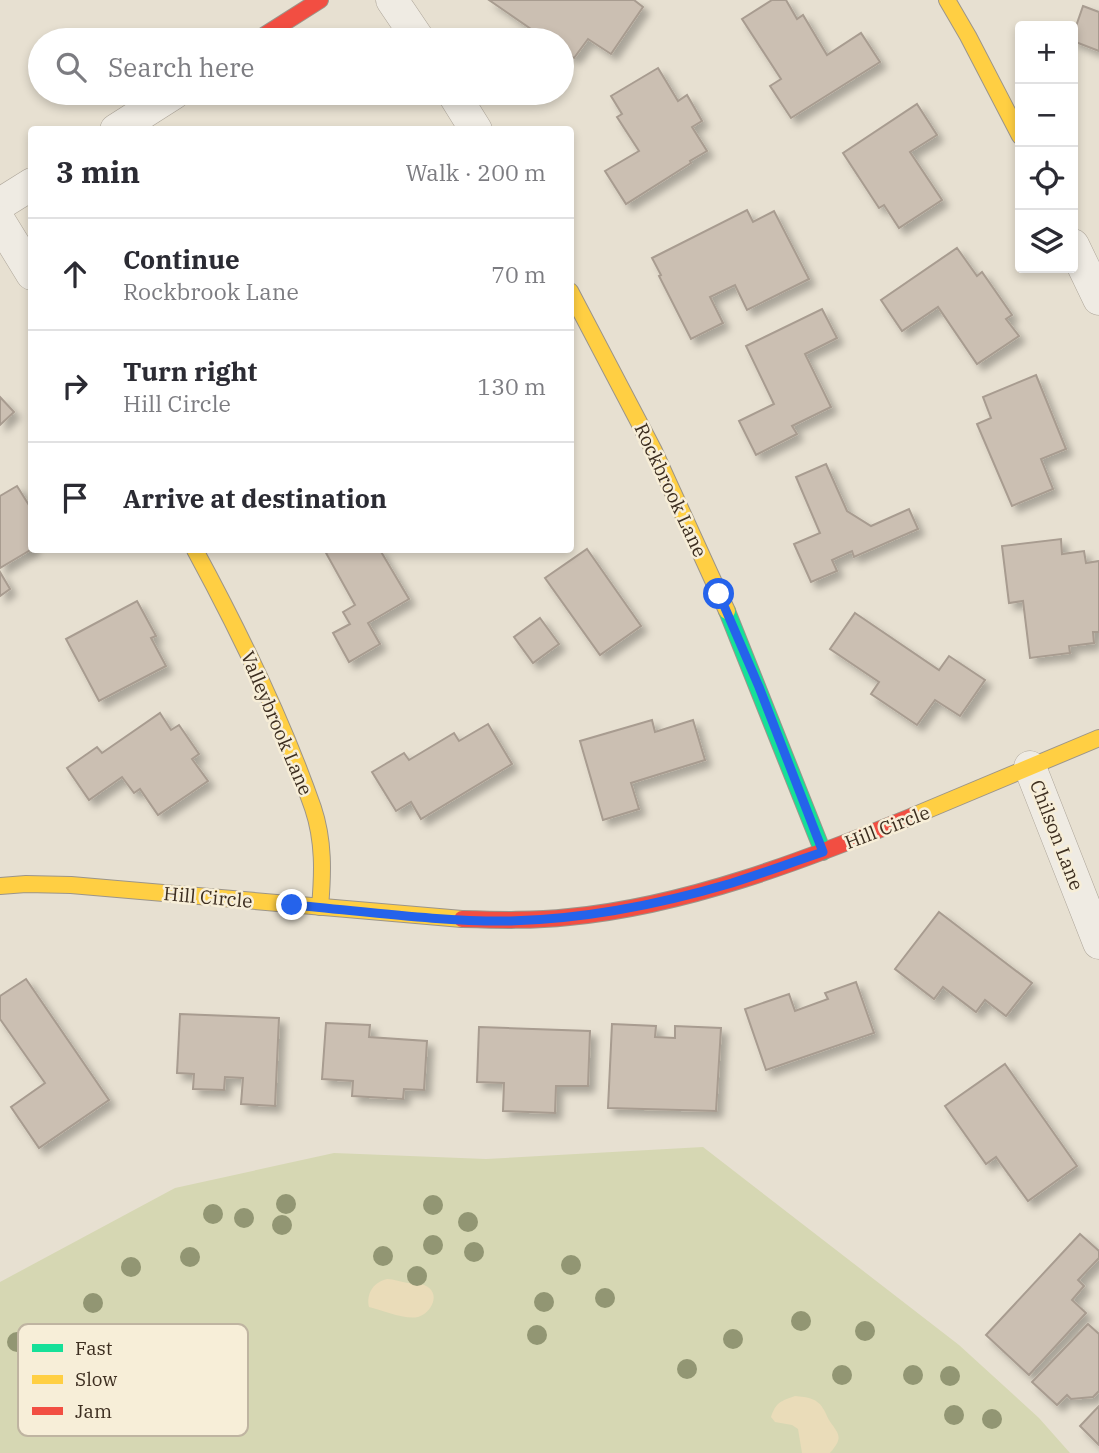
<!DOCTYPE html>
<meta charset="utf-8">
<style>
body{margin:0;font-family:"IBM Plex Serif",serif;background:#f2f2f3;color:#2b2b33}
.controls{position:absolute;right:21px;top:21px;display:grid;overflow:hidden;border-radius:7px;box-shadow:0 4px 10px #0003}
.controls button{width:63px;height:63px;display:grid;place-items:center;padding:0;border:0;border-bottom:2px solid #e1e1e2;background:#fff;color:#2b2b33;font:35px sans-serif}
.stop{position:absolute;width:21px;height:21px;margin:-16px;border:5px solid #2563eb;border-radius:50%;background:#fff}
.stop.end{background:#2563eb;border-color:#fff;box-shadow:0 2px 7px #0008}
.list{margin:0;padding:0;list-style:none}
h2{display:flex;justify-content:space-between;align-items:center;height:91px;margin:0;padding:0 28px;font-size:30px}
h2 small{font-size:23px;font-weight:400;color:#7c7c81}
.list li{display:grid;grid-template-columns:46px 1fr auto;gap:21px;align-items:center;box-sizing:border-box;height:112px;padding:0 28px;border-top:2px solid #e1e1e2}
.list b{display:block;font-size:26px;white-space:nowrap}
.list p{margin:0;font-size:23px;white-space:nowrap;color:#7c7c81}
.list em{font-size:23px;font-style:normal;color:#7c7c81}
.icon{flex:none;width:38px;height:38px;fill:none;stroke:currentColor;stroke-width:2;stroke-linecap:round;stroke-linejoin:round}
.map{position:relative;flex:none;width:1099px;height:1453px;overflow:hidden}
.search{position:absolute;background:#fff;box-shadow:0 4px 10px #0003;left:28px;top:28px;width:546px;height:77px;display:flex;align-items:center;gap:18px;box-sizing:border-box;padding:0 24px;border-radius:38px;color:#7c7c81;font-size:26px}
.panel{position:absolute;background:#fff;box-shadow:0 4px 10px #0003;left:28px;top:126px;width:546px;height:427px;border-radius:7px}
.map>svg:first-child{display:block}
.green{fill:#d6d7b3}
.sand{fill:#eadcb9}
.building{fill:#cbbfb2;stroke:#a89c90;stroke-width:2;filter:url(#shadow)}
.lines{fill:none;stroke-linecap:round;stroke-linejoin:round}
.street-casing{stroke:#ada599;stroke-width:33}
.fast-casing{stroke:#9c958a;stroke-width:18}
.slow-casing{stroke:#9c958a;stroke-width:18}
.jam-casing{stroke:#9c958a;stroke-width:18}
.street{stroke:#efebe3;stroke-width:32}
.fast{stroke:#16e098;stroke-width:16}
.slow{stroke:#ffcf43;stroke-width:16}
.jam{stroke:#f24e42;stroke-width:16}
.tree{fill:#929673}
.route{stroke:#2563eb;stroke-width:9}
.labels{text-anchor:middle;stroke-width:5;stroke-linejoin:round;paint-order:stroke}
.street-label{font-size:19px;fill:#3d2e20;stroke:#f7eed8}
.key{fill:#f7eed8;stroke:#bfb4a1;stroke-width:2}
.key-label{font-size:19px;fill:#3d2e20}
</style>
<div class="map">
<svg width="1099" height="1453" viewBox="0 0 1099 1453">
<defs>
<filter id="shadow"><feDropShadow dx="6" dy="6" stdDeviation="3.5" flood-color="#0004"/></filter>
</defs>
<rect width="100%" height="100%" fill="#e7e0d1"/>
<polygon class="green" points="703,1147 959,1345 1039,1418 1070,1453 0,1453 0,1282 175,1188 334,1153 486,1159"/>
<g class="sand">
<path d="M387,1279C394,1279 401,1282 408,1283C413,1284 419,1283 424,1285C442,1292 432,1313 418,1317C405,1320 382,1310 369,1307C366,1293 374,1282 387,1279Z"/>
<path d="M795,1396C807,1397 818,1398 824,1410C826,1413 827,1417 829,1420C839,1435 844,1437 830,1453H802L798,1429L792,1425L775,1422L771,1417C776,1402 781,1401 795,1396Z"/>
</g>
<g class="building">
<polygon points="489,0 634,0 643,7 611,54 588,39 574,58 562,50 562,40 547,40"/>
<polygon points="772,0 786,0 797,19 803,15 827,55 861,33 880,62 791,118 770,86 781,79 742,19"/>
<polygon points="1083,6 1099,12 1099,51 1073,41 1073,35"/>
<polygon points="658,68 678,101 687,95 702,121 692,127 707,151 690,161 691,163 626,204 605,171 639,151 617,117 622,114 611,96"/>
<polygon points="917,104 937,135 910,152 942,200 899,228 884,205 879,208 843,153"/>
<polygon points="747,210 753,222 774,211 809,279 747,310 735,285 710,297 723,323 691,339 659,276 661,275 652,258"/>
<polygon points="957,248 977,276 982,272 1012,315 1006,319 1019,336 977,364 938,307 902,331 881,300"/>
<polygon points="822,309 837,338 805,354 831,407 792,426 797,434 756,455 739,421 774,404 746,346"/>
<polygon points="1036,375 1066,449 1041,459 1053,489 1012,506 977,424 991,418 983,397"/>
<polygon points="0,397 14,412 0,425"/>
<polygon points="826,464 847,511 871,526 909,509 918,529 854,557 852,551 832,560 837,571 811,582 794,544 820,533 796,477"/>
<polygon points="17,486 32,510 32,549 0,568 0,496"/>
<polygon points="1061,539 1062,554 1084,551 1086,563 1099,561 1099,632 1093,632 1094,643 1069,646 1070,653 1030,658 1023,601 1009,603 1002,546"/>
<polygon points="587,549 641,626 600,655 545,578"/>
<polygon points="332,550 380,550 409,599 368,623 380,644 349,662 333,633 350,624 343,612 355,605 326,553"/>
<polygon points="0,572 10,589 0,596"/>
<polygon points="137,601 156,636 151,638 166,666 99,701 66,639"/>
<polygon points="855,613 939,670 949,656 985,680 960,716 935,700 917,725 871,694 879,682 830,649"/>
<polygon points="540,618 559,644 533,663 514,637"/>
<polygon points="160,713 171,730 179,725 199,754 192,759 208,781 158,815 140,789 134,793 122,777 89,800 67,768 97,747 102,753"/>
<polygon points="652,720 655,732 693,720 705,760 631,783 639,809 603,820 580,741"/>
<polygon points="488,724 512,764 421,819 411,802 396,811 372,772 404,753 409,760 454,733 459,741"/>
<polygon points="939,912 1032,983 1006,1016 985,1000 976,1012 943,987 934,999 895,969"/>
<polygon points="26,979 109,1100 39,1148 11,1107 45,1083 0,1019 0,996"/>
<polygon points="856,982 874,1033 766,1070 745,1009 789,994 795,1011 828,999 825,993"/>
<polygon points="180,1014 279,1018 275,1106 241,1104 243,1078 225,1077 224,1090 193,1089 194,1074 177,1073"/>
<polygon points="326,1023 370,1025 369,1037 427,1041 424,1090 404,1089 403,1099 352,1096 353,1081 322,1079"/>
<polygon points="612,1024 656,1026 655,1037 675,1038 675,1026 721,1028 716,1111 608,1108"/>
<polygon points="479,1027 590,1031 588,1086 556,1086 555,1113 503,1111 504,1083 477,1082"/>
<polygon points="1005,1064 1077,1166 1028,1201 996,1157 986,1164 945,1106"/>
<polygon points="1080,1234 1099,1251 1099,1258 1078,1280 1084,1286 1072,1300 1086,1313 1029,1375 986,1335"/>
<polygon points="1088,1324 1099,1334 1099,1391 1093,1397 1071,1399 1067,1395 1057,1405 1032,1382"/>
<polygon points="1099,1406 1099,1445 1080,1426"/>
</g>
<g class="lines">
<defs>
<g id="street">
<polyline points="392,0 419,40"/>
<polyline points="453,93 476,130"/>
<polyline points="116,130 174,93"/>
<polyline points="0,204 32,184"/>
<polyline points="0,222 32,274"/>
<polyline points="1073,245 1099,299"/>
<polyline points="1030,767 1099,943"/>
</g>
<polyline id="fast" points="727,611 823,852"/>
<g id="slow">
<polyline points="947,0 968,36 1020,136"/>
<polyline points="570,291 654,451 727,611"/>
<path d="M195,550C240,633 282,719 313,808C324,841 323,873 320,907"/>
<polyline points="913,816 1099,738"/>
<polyline points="0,886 26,884 71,885 462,919"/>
</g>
<g id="jam">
<polyline points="257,40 320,0"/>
<path d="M462,919C498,920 533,921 569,917C686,906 805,860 913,816"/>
</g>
</defs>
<use href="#street" class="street-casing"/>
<use href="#fast" class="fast-casing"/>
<use href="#slow" class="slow-casing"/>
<use href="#jam" class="jam-casing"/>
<use href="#street" class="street"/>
<use href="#fast" class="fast"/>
<use href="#slow" class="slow"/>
<use href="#jam" class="jam"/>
</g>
<g class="tree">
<circle cx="286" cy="1204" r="10"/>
<circle cx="433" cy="1205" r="10"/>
<circle cx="213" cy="1214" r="10"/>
<circle cx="244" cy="1218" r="10"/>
<circle cx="468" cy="1222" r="10"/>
<circle cx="282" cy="1225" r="10"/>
<circle cx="433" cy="1245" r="10"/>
<circle cx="474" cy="1252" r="10"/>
<circle cx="383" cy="1256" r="10"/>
<circle cx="190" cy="1257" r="10"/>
<circle cx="571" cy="1265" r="10"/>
<circle cx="131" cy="1267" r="10"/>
<circle cx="417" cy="1276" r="10"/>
<circle cx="605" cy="1298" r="10"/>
<circle cx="544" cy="1302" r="10"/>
<circle cx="93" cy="1303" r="10"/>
<circle cx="801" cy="1321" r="10"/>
<circle cx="865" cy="1331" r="10"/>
<circle cx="537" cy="1335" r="10"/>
<circle cx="733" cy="1339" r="10"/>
<circle cx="17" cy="1342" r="10"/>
<circle cx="687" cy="1369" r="10"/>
<circle cx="842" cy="1375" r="10"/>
<circle cx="913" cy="1375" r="10"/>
<circle cx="950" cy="1376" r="10"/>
<circle cx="954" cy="1415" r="10"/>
<circle cx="992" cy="1419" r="10"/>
</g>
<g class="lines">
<path class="route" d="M292,905C363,911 440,922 511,921C585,919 661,904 732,883C763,873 793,862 823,852L759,687L719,594"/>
</g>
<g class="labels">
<g class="street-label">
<text transform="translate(671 490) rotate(65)" y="7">Rockbrook Lane</text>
<text transform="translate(277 723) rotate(67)" y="7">Valleybrook Lane</text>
<text transform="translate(887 827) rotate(-21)" y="7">Hill Circle</text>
<text transform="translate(1057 835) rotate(69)" y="7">Chilson Lane</text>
<text transform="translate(208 897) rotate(5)" y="7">Hill Circle</text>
</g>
</g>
<rect x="18" y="1324" width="230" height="112" rx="10" class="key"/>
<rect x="32" y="1344" width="31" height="8" fill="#16e098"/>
<rect x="32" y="1375" width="31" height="9" fill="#ffcf43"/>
<rect x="32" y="1407" width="31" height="8" fill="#f24e42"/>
<g class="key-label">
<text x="75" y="1355">Fast</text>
<text x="75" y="1386">Slow</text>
<text x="75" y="1418">Jam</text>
</g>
</svg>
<div class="controls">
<button>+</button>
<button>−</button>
<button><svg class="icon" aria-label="locate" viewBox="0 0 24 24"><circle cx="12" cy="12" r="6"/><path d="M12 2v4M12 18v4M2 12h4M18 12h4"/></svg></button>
<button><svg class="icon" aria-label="layers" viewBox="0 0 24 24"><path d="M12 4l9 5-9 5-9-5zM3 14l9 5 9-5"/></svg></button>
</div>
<div class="stop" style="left:719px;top:594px"></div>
<div class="stop end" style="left:292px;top:905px"></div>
<div class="search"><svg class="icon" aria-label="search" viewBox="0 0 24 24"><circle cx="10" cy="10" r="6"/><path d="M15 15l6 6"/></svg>Search here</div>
<section class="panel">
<h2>3 min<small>Walk · 200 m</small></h2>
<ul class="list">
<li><svg class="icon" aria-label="ahead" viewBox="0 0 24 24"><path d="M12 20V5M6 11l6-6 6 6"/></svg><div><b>Continue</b><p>Rockbrook Lane</p></div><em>70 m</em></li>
<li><svg class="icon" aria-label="right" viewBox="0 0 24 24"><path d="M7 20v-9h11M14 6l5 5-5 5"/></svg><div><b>Turn right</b><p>Hill Circle</p></div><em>130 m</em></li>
<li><svg class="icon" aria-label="arrive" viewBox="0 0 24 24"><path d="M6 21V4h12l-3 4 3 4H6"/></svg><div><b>Arrive at destination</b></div></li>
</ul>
</section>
</div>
